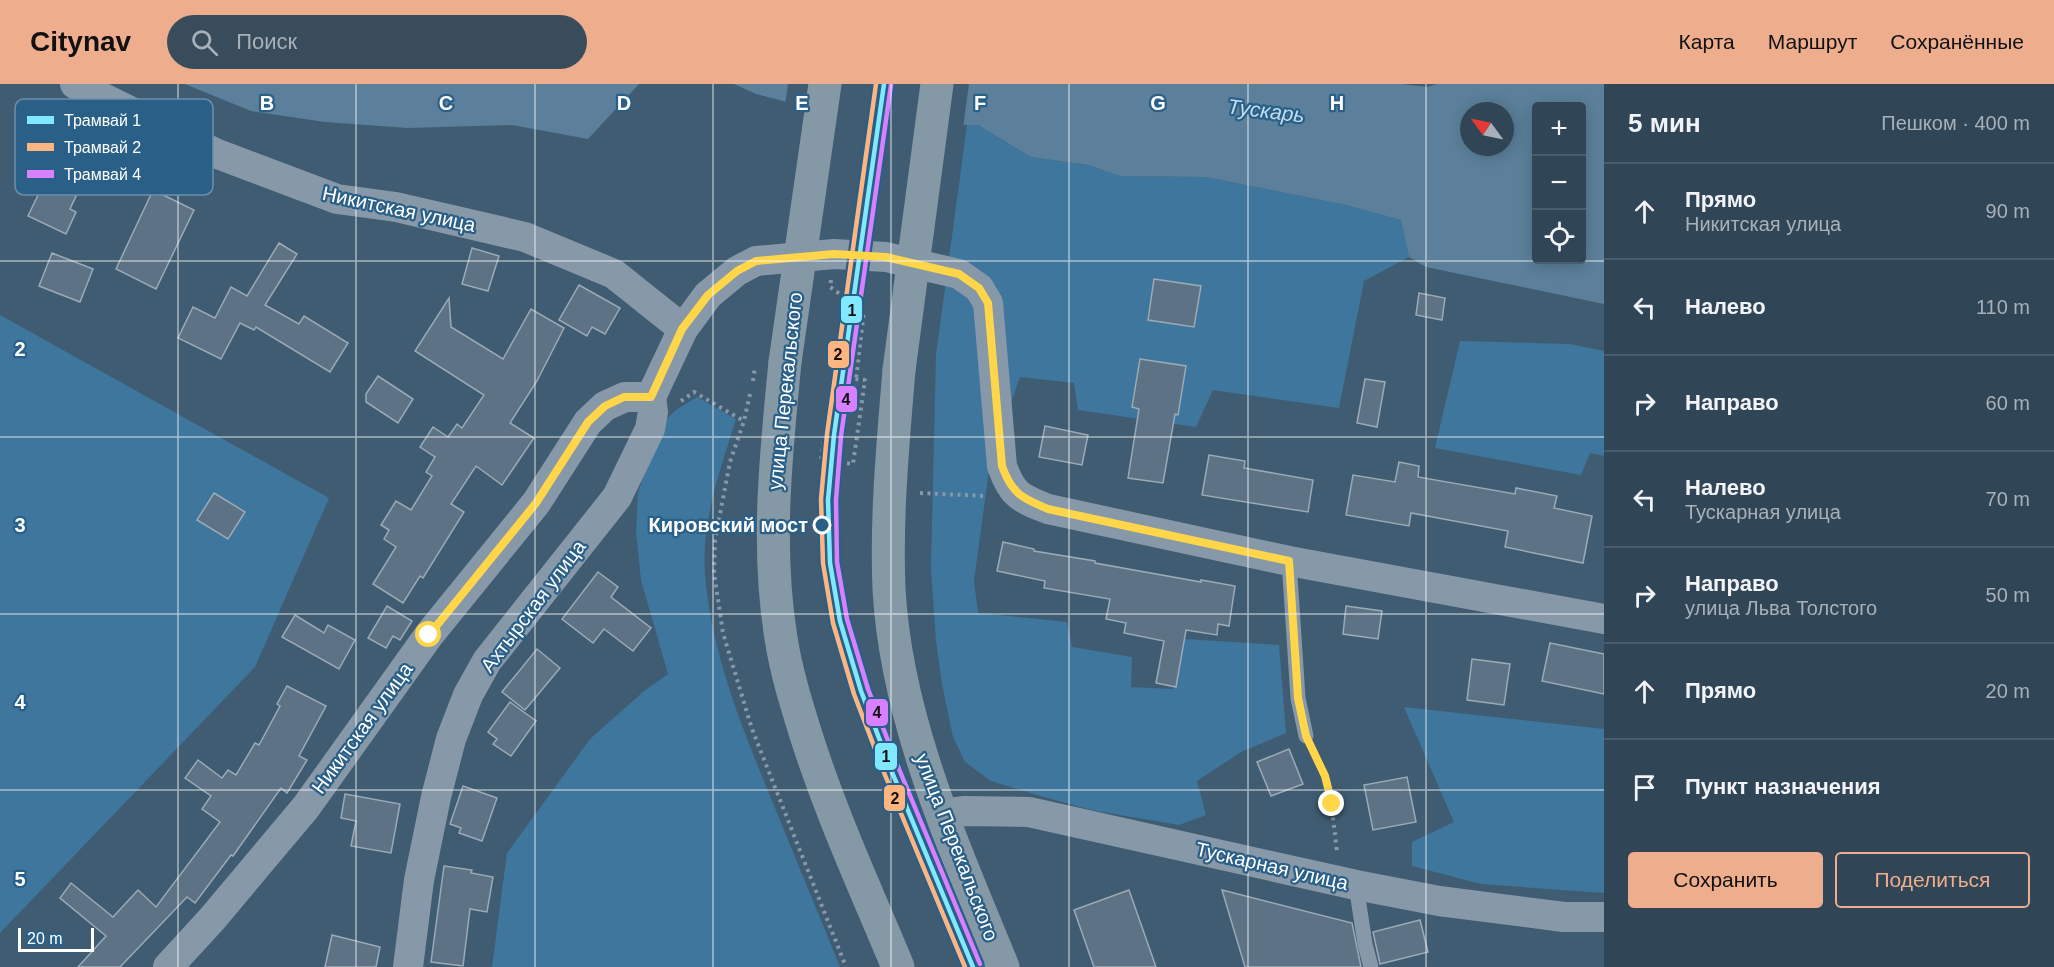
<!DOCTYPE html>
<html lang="ru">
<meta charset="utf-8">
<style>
body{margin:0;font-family:Helvetica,sans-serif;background:#384c5c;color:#f1f3f6}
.controls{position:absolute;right:18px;top:18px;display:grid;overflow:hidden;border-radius:6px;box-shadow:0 3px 15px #0003}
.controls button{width:54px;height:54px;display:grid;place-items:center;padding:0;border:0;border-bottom:2px solid #4b5d6c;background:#304556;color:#f1f3f6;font:30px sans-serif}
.compass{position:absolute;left:1460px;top:18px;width:54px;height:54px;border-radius:50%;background:#304556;box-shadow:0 3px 15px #0003;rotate:303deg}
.scale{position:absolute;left:18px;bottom:15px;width:76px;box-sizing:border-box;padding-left:6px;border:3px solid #fff;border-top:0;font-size:16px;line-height:21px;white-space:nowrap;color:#fff;-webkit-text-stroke:4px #2a6088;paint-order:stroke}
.stop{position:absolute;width:18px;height:18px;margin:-14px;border:4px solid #ffd54a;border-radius:50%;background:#fff}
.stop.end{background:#ffd54a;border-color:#fff;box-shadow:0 2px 6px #0008}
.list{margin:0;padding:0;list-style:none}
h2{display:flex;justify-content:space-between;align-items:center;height:78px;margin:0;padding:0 24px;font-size:26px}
h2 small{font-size:20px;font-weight:400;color:#a8b1b9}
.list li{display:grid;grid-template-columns:39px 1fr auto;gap:18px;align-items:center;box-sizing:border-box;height:96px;padding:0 24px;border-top:2px solid #4b5d6c}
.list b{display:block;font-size:22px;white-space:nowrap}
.list p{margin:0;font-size:20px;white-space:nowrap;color:#a8b1b9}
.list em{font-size:20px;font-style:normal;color:#a8b1b9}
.actions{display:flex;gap:12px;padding:18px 24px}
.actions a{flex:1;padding:14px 0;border:2px solid #eead8d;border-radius:6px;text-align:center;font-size:21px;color:#eead8d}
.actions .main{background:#eead8d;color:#111}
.icon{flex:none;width:33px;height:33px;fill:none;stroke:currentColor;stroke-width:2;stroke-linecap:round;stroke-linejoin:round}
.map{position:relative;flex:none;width:1604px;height:883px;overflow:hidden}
header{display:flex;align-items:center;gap:36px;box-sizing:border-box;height:84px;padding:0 30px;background:#eead8d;color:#111}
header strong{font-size:28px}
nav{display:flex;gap:33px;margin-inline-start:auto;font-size:21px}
.search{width:420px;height:54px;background:#384c5c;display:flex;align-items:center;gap:15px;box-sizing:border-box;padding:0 21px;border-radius:33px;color:#a8b1b9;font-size:22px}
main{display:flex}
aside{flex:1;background:#304556}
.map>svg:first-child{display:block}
.green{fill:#3e769e}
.water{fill:#5c809b;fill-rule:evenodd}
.pier{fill:#405c72}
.building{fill:#5d7385;stroke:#9aaab6;stroke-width:1.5}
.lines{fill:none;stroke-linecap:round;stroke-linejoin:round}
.path{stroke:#8798a8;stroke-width:4;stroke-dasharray:3 4.5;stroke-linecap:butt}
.lane{stroke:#8798a8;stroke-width:15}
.street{stroke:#8798a8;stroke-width:30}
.primary{stroke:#8598a5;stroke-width:33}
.path-bridge{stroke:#8798a8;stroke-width:4;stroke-dasharray:3 4.5;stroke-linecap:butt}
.primary-bridge{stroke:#8598a5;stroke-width:33}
.tram-1-casing{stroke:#2a6088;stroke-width:9}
.tram-2-casing{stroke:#2a6088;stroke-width:9}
.tram-3-casing{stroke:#2a6088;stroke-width:9}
.tram-1{stroke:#80e8ff;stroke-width:4.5}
.tram-2{stroke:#ffb580;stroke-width:4.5}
.tram-3{stroke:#d880ff;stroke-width:4.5}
.route{stroke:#ffd54a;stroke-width:8}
.grid{fill:none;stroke:#fff;stroke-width:1.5;stroke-opacity:0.55}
.stop-dot{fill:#2a6088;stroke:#fff;stroke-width:3}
.labels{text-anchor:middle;stroke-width:4.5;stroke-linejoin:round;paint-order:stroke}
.street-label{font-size:20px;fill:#fff;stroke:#2a6088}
.stop-label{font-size:20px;font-weight:bold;fill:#fff;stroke:#2a6088;text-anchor:end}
.water-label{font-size:21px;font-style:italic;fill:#c2ddf0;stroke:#2a6088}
.key{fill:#2a6088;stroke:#6a90ac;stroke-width:1.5}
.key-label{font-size:16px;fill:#fff}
.grid-label{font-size:20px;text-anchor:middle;font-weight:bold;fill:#fff;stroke:#2a6088;stroke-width:4.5;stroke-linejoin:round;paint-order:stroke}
.line-badge{stroke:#2a6088;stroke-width:2}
.pale-badge-label{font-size:16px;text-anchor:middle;font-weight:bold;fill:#111}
</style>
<header>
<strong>Citynav</strong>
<div class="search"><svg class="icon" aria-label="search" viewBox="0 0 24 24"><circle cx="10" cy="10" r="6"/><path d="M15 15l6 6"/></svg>Поиск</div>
<nav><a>Карта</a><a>Маршрут</a><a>Сохранённые</a></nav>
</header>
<main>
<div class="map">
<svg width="1604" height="883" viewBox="0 0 1604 883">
<rect width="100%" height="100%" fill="#405c72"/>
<g class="green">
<polygon points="967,41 978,41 1031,73 1088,81 1120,92 1206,93 1346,121 1401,136 1409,173 1364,197 1339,324 1213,306 1196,343 1078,326 1074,299 1020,293 990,379 974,497 978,529 1067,538 1072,563 1132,573 1131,603 1173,605 1185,555 1279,561 1286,649 1241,668 1197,697 1206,731 1179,741 1091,726 1037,711 991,697 965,678 953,653 942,600 936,557 931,484 936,271"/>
<polygon points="0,231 329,414 255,583 0,849"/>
<polygon points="1460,257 1570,260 1604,267 1604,372 1590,369 1581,391 1435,364"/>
<path d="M697,313L736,335C721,384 701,437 705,490C711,569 743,646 773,719C795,774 818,828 840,883H492L507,769L590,655L644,607L668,590L641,496L636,448L638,409L660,341L676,326Z"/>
<polygon points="1404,623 1604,645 1604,809 1481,800 1412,782 1412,758 1454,738"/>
</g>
<g class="water">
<polygon points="185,0 639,0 588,55 512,41 408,44 325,38 251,27"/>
<path d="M734,0H1402L1427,3L1437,0H1604V220L1426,183L1409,173L1401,136L1346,121L1206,93L1120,92L1088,81L1031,73L978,41H876L756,10ZM1536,22H1582V176H1536ZM1469,27H1505V63H1469Z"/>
</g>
<polygon class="pier" points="788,0 969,0 963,44 875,44 785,21"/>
<g class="building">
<polygon points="49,97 77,110 70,125 76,128 66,150 28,132 41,105 44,107"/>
<polygon points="153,106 194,126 156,205 116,185"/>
<polygon points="279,159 297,170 265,221 299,240 304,232 348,259 330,288 256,243 254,246 240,239 221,275 178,254 193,223 215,234 231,203 247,212"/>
<polygon points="472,164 499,172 488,207 462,200"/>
<polygon points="52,169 93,185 80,218 39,202"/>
<polygon points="1154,195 1201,202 1194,243 1148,236"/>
<polygon points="579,201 620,224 605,250 592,243 587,252 559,236"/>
<polygon points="1419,209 1445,214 1442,236 1416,231"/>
<polygon points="449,214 451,243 503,275 531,225 564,244 537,297 510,339 534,354 502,401 476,382 451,420 464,428 423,494 420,492 403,519 373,500 396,463 384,455 389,446 381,441 396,417 411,426 432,392 426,388 435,373 420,363 433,343 448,353 457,340 462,344 484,311 415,267"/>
<polygon points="1140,275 1186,282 1178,331 1175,330 1163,399 1128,394 1139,325 1132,323"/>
<polygon points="378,292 413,315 398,339 366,318 366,310"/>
<polygon points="1365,295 1385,298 1377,343 1357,339"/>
<polygon points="1045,342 1088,351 1082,381 1039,373"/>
<polygon points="1209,371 1245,377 1244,384 1313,396 1308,428 1202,411"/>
<polygon points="1399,378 1419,382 1418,393 1515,410 1516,404 1557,412 1554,424 1592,432 1583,479 1505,463 1508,447 1411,429 1409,442 1346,431 1353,391 1395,398"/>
<polygon points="214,409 245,428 228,455 197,436"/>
<polygon points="1003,458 1034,465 1034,467 1095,477 1095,479 1201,498 1201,496 1235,502 1229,542 1218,540 1217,551 1186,546 1176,603 1156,599 1164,557 1124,549 1126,539 1106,535 1110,515 1044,504 1045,497 997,487"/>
<polygon points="598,488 618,503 611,513 651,544 633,567 604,545 593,559 562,535"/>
<polygon points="387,522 412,537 400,556 393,552 386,564 368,554"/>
<polygon points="1346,522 1382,527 1378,555 1343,550"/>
<polygon points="295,531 324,549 328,541 355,556 339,585 282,553"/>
<polygon points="1550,559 1604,570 1604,610 1542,597"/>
<polygon points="537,565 560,584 525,626 502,608"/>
<polygon points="1472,575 1510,580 1504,621 1467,616"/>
<polygon points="287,602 326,622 299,672 307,676 287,709 281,704 233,772 231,771 195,819 187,813 120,883 78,883 106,852 60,814 71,799 113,833 138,806 156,823 220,738 202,725 211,712 185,694 198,676 222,694 228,686 236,691 255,659 259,661 280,622 277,620"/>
<polygon points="510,618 536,637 511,672 493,660 497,655 488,648"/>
<polygon points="1289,665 1303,700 1271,712 1257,678"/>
<polygon points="1407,693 1416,738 1373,746 1364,701"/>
<polygon points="463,702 497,714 482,757 459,749 461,744 450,740"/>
<polygon points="345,710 400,720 391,769 351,762 356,737 341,734"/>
<polygon points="444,782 472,786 471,789 493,793 487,828 470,825 463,882 431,878"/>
<polygon points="1129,806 1156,883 1094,883 1074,826"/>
<polygon points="1222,806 1352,839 1361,883 1245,883"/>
<polygon points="1420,836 1428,868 1380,880 1373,848"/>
<polygon points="332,851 380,863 376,883 325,883"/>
</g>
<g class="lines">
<g class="path">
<polyline points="831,196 830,203 864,227 856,295"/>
<polygon points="833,293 865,296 853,380 821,376"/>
<polyline points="750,310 744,337 730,378 715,456 714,489 723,549 752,645 846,883"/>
<polyline points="681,317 694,308 744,337"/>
<polyline points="920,409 985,412"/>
<path d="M1314,669C1331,704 1333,732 1337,769"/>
</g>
<g class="lane">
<polyline points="1289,477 1298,614 1306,652"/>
<polyline points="1356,801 1365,860 1371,883"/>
</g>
<g class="street">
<polyline points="75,0 215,69 337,115 396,123 525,153 614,190 683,245"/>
<path d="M651,313L683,245L708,211L737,187L756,177L834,170L886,173L959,190L979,204L988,219L1002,382C1012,411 1020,414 1048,425L1289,477L1604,535"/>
<polyline points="941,730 965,727 1029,728 1356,801 1439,817 1564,833 1604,833"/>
<polyline points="168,883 212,835 306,723 429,551 536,419 588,338 605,322 625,313 651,313"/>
<polyline points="408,883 419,796 436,713 451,655 468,611 487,577 617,413 650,345 653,328 651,313"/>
</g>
<g class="primary">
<path d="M785,278C776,370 766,462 781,554C786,587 796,619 806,651C831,730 866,806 898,883"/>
<path d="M899,286C893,359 886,431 889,505C896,636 954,763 1003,883"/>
</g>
<polyline class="path-bridge" points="753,297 755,283"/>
<g class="primary-bridge">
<polyline points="785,278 825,0"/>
<polyline points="899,286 937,0"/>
</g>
<defs>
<polyline id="tram-1" points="884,0 834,351 828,416 830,479 840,537 861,607 892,688 973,883"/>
<polyline id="tram-2" points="876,0 827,350 821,415 823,479 833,539 854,610 885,691 965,883"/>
<polyline id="tram-3" points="891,1 841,352 836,416 837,478 847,535 868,605 899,685 980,880"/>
</defs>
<use href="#tram-1" class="tram-1-casing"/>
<use href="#tram-2" class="tram-2-casing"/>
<use href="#tram-3" class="tram-3-casing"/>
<use href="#tram-1" class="tram-1"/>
<use href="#tram-2" class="tram-2"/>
<use href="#tram-3" class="tram-3"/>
</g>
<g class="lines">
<path class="route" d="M429,551L536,419L588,338L605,322L624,313H651L682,245L708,211L737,187L756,177L834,170L886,173L959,190L979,204L988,219L1002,382C1012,410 1022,414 1048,425L1289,477L1298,614L1306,652L1325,692L1332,720"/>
</g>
<path class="grid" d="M178,0V883M356,0V883M535,0V883M713,0V883M891,0V883M1069,0V883M1248,0V883M1426,0V883M0,177H1604M0,353H1604M0,530H1604M0,706H1604"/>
<circle class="stop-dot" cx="822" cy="441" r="8"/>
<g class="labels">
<g class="street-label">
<text transform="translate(399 125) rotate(12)" y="7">Никитская улица</text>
<text transform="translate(785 307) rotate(-84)" y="7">улица Перекальского</text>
<text transform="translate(533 522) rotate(-53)" y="7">Ахтырская улица</text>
<text transform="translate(362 644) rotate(-54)" y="7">Никитская улица</text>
<text transform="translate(957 763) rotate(69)" y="7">улица Перекальского</text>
<text transform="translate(1272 782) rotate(13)" y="7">Тускарная улица</text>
</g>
<g class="stop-label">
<text x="808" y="448">Кировский мост</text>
</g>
<g class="water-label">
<text transform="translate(1266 27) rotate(7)" y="7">Тускарь</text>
</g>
</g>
<rect x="15" y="15" width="198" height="96" rx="9" class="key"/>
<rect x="27" y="32" width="27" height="8" fill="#80e8ff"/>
<rect x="27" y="59" width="27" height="8" fill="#ffb580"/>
<rect x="27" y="86" width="27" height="8" fill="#d880ff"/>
<g class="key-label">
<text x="64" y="42">Трамвай 1</text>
<text x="64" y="69">Трамвай 2</text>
<text x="64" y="96">Трамвай 4</text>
</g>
<g class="grid-label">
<text x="267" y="26">B</text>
<text x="446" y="26">C</text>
<text x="624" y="26">D</text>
<text x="802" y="26">E</text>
<text x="980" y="26">F</text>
<text x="1158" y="26">G</text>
<text x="1337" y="26">H</text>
<text x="20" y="272">2</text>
<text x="20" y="448">3</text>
<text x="20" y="625">4</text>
<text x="20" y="802">5</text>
</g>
<g class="line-badge">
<rect x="840" y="211" width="23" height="29" rx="6" fill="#80e8ff"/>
<rect x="827" y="256" width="23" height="29" rx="6" fill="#ffb580"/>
<rect x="835" y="301" width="23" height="28" rx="6" fill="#d880ff"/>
<rect x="865" y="614" width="24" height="29" rx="6" fill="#d880ff"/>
<rect x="874" y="658" width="24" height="29" rx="6" fill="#80e8ff"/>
<rect x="883" y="700" width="23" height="28" rx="6" fill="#ffb580"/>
</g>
<g class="pale-badge-label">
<text x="852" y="232">1</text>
<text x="838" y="276">2</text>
<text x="846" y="321">4</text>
<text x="877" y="634">4</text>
<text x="886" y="678">1</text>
<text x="895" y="720">2</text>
</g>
</svg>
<div class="controls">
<button>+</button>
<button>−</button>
<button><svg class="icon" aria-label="locate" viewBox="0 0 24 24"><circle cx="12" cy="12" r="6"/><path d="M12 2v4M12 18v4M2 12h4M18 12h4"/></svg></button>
</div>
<svg class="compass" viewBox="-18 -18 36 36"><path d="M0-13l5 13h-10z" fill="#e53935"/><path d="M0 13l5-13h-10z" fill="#a8b1b9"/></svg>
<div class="scale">20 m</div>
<div class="stop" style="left:429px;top:551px"></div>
<div class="stop end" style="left:1332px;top:720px"></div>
</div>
<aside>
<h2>5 мин<small>Пешком · 400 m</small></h2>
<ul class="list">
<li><svg class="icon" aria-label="ahead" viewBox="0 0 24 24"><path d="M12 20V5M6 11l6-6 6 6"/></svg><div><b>Прямо</b><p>Никитская улица</p></div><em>90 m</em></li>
<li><svg class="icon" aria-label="left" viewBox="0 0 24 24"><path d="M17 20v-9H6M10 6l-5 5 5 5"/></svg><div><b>Налево</b></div><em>110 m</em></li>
<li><svg class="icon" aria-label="right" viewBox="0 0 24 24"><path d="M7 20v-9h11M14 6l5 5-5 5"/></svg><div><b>Направо</b></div><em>60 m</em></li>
<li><svg class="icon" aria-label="left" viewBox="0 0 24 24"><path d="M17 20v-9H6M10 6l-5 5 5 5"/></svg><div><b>Налево</b><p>Тускарная улица</p></div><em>70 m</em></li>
<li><svg class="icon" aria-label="right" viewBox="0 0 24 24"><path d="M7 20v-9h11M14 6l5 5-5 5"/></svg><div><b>Направо</b><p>улица Льва Толстого</p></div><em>50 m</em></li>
<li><svg class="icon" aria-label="ahead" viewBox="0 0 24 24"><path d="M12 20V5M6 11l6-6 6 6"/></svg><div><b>Прямо</b></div><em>20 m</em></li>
<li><svg class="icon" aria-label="arrive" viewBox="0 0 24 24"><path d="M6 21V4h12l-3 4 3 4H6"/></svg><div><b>Пункт назначения</b></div></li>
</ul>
<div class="actions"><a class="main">Сохранить</a><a>Поделиться</a></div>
</aside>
</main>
